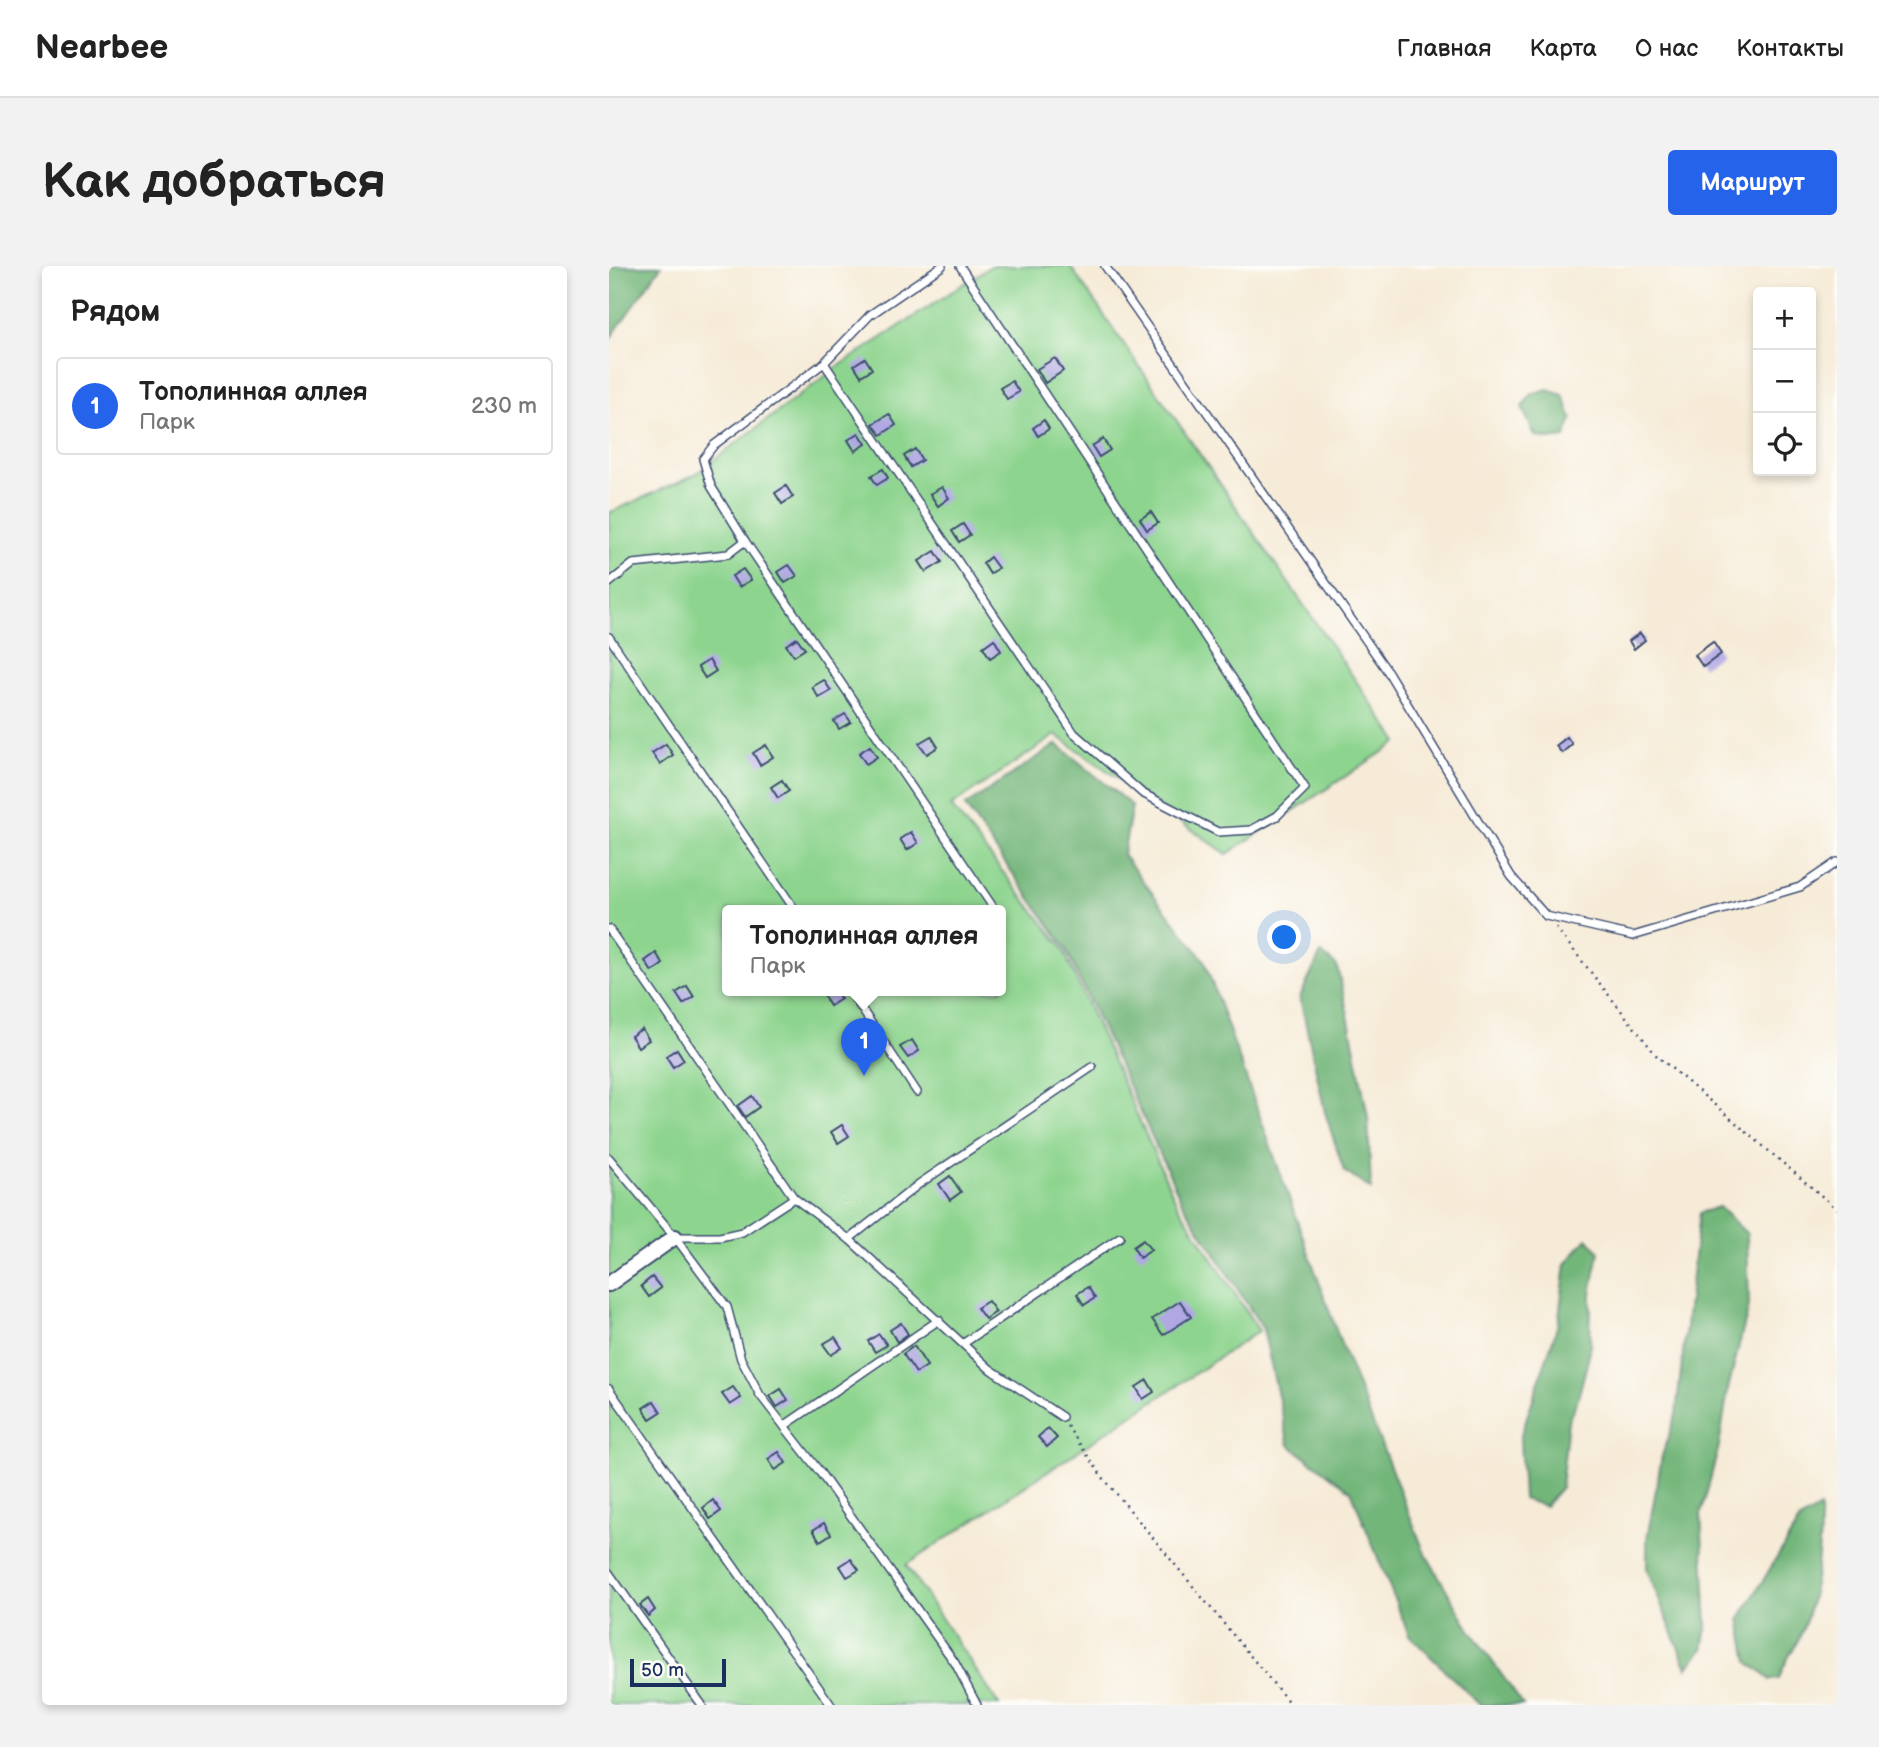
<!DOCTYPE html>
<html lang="ru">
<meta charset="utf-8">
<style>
body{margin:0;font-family:"Balsamiq Sans",sans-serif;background:#f2f2f2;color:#222}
.controls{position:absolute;right:21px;top:21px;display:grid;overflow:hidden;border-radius:7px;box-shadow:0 4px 10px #0003}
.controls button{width:63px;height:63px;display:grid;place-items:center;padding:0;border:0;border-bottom:2px solid #e0e0e0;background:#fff;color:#222;font:35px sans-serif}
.scale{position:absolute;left:21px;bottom:18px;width:96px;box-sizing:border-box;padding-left:7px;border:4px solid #1b2f5e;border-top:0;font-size:19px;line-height:24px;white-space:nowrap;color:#1b2f5e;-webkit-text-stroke:5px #fdfcf7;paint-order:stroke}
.you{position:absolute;left:676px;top:672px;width:24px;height:24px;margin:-18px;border:5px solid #fff;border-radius:50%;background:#1a73e8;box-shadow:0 0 0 10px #1a73e833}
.badge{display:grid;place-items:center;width:46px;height:46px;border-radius:50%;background:#2563eb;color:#fff;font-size:23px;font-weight:700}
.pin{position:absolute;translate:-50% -58px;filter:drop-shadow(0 2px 4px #0008)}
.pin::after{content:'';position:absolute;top:37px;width:24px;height:21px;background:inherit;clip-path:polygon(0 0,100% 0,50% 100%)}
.popup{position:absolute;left:113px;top:639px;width:284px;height:91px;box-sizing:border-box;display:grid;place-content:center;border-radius:7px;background:#fff;filter:drop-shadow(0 2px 5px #0005);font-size:23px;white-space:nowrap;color:#767676}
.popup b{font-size:26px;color:#222}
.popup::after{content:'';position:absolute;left:50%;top:100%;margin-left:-14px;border:14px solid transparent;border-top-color:#fff}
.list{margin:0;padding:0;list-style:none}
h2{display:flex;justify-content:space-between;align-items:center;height:91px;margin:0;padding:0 28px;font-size:30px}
h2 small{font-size:23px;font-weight:400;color:#767676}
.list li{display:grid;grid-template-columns:46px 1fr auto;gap:21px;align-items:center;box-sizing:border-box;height:98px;margin:0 14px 14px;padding:0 14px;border:2px solid #e0e0e0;border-radius:7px}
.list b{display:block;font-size:26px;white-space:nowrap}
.list p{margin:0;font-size:23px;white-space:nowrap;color:#767676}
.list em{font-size:23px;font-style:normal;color:#767676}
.icon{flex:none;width:38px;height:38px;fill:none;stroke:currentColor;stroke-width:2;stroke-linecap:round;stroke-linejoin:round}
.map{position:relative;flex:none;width:1228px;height:1439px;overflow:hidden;border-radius:7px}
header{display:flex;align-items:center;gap:42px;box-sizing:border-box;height:98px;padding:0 35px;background:#fff;border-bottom:2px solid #e0e0e0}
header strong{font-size:33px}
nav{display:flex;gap:38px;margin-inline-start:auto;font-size:24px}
.intro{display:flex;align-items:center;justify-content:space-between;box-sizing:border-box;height:168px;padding:0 42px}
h1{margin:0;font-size:49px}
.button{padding:18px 32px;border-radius:7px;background:#2563eb;color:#fff;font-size:24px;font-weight:700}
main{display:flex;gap:42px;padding:0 42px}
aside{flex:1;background:#fff;border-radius:7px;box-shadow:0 4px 10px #0003}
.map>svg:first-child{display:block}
.green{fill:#8dd48e;stroke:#548276;stroke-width:2;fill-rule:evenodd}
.forest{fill:#72b679;stroke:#46726c;stroke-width:2}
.building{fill:#b0a7e3}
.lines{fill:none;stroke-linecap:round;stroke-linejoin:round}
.lane-casing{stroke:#3c4b70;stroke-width:10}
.street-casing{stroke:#3c4b70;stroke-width:18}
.path{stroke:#3c4b70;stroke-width:2.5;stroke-dasharray:2 5;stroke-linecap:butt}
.lane{stroke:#fff;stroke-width:7}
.street{stroke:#fff;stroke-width:14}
</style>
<header>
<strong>Nearbee</strong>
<nav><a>Главная</a><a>Карта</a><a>О нас</a><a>Контакты</a></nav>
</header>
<div class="intro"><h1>Как добраться</h1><a class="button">Маршрут</a></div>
<main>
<aside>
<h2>Рядом<small></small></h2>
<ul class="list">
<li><span class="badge">1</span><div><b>Тополинная аллея</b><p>Парк</p></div><em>230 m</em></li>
</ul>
</aside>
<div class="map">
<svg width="1228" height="1439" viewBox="0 0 1228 1439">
<rect width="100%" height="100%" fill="#fdfcf7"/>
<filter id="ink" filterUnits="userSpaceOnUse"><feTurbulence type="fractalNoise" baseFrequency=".0143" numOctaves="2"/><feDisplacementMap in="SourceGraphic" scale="14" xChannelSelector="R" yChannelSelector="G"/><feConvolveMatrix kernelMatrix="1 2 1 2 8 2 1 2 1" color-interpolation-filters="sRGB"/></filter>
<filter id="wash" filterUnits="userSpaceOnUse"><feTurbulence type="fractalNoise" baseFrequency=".00686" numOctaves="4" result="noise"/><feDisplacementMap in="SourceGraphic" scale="28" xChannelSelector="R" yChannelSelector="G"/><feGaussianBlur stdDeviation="1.57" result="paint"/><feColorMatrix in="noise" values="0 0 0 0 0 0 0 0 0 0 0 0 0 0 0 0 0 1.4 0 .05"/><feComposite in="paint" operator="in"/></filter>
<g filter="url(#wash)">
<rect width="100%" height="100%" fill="#f6ebd7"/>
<path class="green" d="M382,0H461L789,476L618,588L447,469L342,540L453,681L568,938L650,1065L297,1299L390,1439H0V247L85,209L227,102ZM119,644H392V724H119Z"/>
<g class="forest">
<polygon points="0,0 52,0 0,74"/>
<polygon points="939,124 954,129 963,153 956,171 938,173 926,170 913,141 923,128"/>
<polygon points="448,478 523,540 514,589 595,694 734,1083 815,1285 861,1364 914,1439 871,1439 800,1369 742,1225 680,1179 654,1063 573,936 456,681 356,540"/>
<polygon points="712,687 728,700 739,749 759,851 762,923 735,905 716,846 691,731"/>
<polygon points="1110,941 1138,968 1140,1040 1119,1123 1110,1180 1092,1248 1098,1360 1094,1383 1078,1402 1038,1304 1038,1273 1053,1190 1067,1148 1090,947"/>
<polygon points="978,972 990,986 982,1028 981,1086 969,1132 959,1155 952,1221 936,1240 914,1233 911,1172 949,1058 957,998"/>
<path d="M1211,1242C1212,1277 1206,1337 1191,1370C1184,1385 1175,1396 1170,1413L1161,1414L1139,1396L1131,1352L1191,1254Z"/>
</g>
<g id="blocks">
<g class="building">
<polygon points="256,92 263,103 252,110 245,99"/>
<polygon points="446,92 454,105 436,117 428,103"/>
<polygon points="403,115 410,126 398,133 391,122"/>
<polygon points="280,148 287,159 272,169 264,158"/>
<polygon points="435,154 440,163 429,170 424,162"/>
<polygon points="250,167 257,178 246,185 239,174"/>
<polygon points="494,173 501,184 490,191 483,180"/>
<polygon points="306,183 313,194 302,201 295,190"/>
<polygon points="274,203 279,212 268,219 262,210"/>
<polygon points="177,220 184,231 173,238 166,227"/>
<polygon points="333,221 340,232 329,240 321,228"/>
<polygon points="542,246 549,257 538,264 531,253"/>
<polygon points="354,258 361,269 350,276 343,265"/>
<polygon points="326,285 333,296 317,306 310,295"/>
<polygon points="381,291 389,302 381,308 374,297"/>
<polygon points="180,299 188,310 176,317 169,306"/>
<polygon points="134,303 142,314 130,321 123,310"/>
<polygon points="1031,367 1036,374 1025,383 1020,375"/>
<polygon points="188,372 196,383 185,390 177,379"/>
<polygon points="385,373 392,385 381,392 374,381"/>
<polygon points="1104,376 1112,388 1094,401 1086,389"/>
<polygon points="100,394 107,405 96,412 89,401"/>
<polygon points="215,414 222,425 210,432 203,421"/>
<polygon points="236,448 242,456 230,463 225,455"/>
<polygon points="322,470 329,481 318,488 310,477"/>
<polygon points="958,471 963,478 953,487 947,480"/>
<polygon points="57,478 64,489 51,498 43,487"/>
<polygon points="157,479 164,491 151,499 144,487"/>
<polygon points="261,480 268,491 257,498 250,487"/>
<polygon points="173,514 180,525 169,532 162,521"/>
<polygon points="302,566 309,577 298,584 291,573"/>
<polygon points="47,687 54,698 43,706 36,695"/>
<polygon points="78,720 85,731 74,738 67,727"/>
<polygon points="221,724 226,724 232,733 221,740 214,729"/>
<polygon points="33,763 40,774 29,781 22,770"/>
<polygon points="303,774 310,785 299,792 291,781"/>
<polygon points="68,783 75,794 64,801 57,790"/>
<polygon points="143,830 150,841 136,851 129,840"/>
<polygon points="233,859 240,870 229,877 222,866"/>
<polygon points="341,910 352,926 341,934 330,918"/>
<polygon points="534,974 542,984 531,992 524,981"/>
<polygon points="43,1011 52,1022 40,1031 32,1020"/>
<polygon points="479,1021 486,1032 475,1039 468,1028"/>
<polygon points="379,1035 387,1046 376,1053 368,1042"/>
<polygon points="571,1035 582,1051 554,1069 543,1053"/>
<polygon points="292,1057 299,1068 288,1076 281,1064"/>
<polygon points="270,1068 278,1079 266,1086 259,1075"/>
<polygon points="226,1071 233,1082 222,1089 214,1078"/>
<polygon points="305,1080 318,1100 307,1107 294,1088"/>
<polygon points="538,1114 545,1126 534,1133 527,1121"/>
<polygon points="124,1121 132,1132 121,1139 113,1128"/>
<polygon points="172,1123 179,1134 168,1141 161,1130"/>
<polygon points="45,1135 52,1146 41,1153 34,1142"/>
<polygon points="439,1162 448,1172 438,1181 429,1171"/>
<polygon points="170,1186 177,1197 166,1204 159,1193"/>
<polygon points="104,1234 112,1245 101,1253 94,1242"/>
<polygon points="215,1257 222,1268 211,1275 204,1264"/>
<polygon points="242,1293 250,1304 238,1311 231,1300"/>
<polygon points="39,1333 46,1344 39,1350 31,1339"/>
</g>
</g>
</g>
<g filter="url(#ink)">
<use href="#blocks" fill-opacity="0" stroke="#3c4b70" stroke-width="2"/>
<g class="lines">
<defs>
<g id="lane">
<polyline points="496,0 779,406 902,610 937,650 1024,670 1191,621 1228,596"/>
<polyline points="215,97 261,49 333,0"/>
<polyline points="136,275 102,220 94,193 105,179 215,97 465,467 533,527 609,566 642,564 668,550 696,522 351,0"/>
<polyline points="0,317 24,298 119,288 136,275 386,644"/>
<polyline points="0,371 186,644"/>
<polyline points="0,663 185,932 240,973 381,1103 453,1151"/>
<polyline points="240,724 308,826"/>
<polyline points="0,892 66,971 118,1041 132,1093 151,1129 210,1205 346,1397 368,1439"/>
<polyline points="66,971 111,971 133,966 185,932"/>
<polyline points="240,973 310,918 483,801"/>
<polyline points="355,1077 511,971"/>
<polyline points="0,1123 222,1439"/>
<polyline points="175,1160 330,1054"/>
<polyline points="0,1307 93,1439"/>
</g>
<polyline id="street" points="0,1018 66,971"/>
</defs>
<use href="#lane" class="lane-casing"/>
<use href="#street" class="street-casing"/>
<g class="path">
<polyline points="947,662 1047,789 1228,943"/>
<polyline points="458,1160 492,1209 682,1439"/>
</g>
<use href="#lane" class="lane"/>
<use href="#street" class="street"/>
</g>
</g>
</svg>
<div class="controls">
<button>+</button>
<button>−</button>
<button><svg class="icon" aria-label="locate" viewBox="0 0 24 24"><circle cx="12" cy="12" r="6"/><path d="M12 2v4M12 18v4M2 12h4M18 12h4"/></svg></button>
</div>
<div class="scale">50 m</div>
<div class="you"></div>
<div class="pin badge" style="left:255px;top:810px">1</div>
<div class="popup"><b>Тополинная аллея</b>Парк</div>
</div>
</main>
